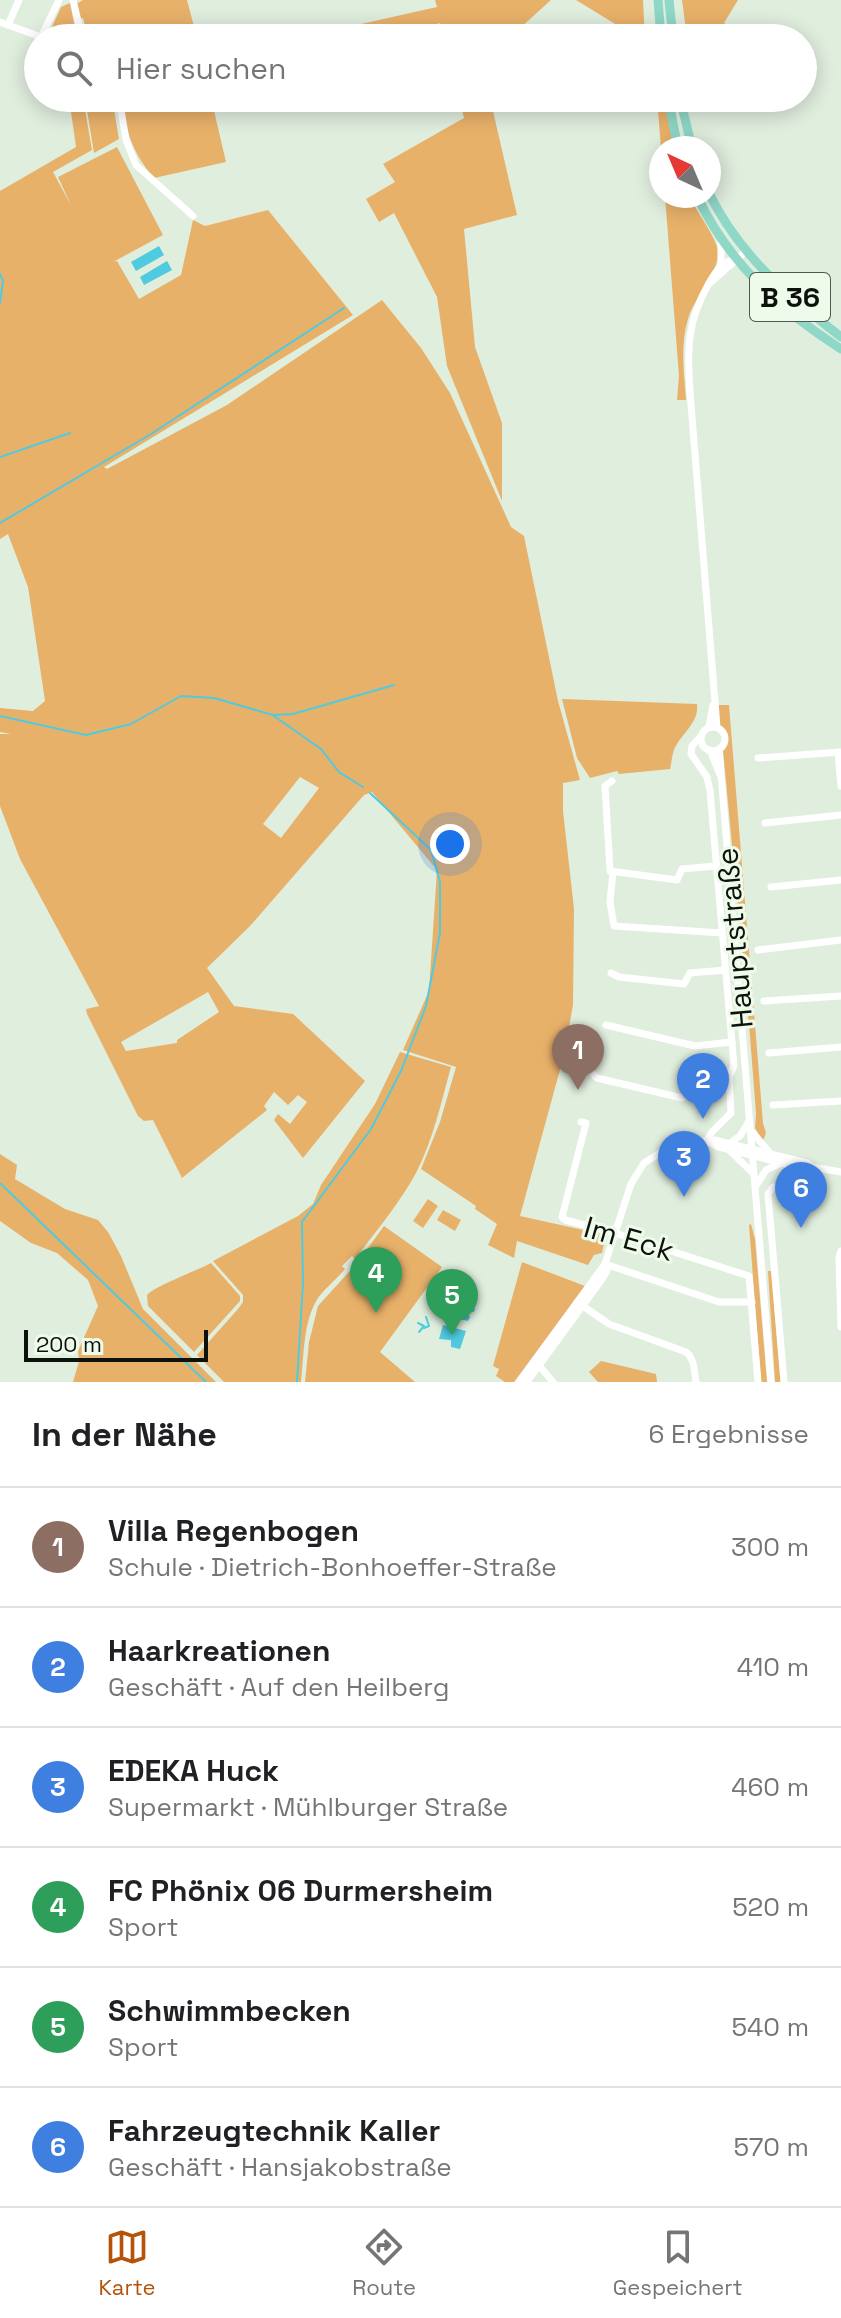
<!DOCTYPE html>
<html lang="de">
<meta charset="utf-8">
<style>
body{margin:0;font-family:"Space Grotesk",sans-serif;background:#f2f2f2;color:#202124}
.compass{position:absolute;left:649px;top:136px;width:72px;height:72px;border-radius:50%;background:#fff;box-shadow:0 4px 20px #0003;rotate:316deg}
.scale{position:absolute;left:24px;bottom:20px;width:184px;box-sizing:border-box;padding-left:8px;border:4px solid #0e120d;border-top:0;font-size:22px;line-height:28px;white-space:nowrap;color:#0e120d;-webkit-text-stroke:6px #eefbeb;paint-order:stroke}
.you{position:absolute;left:450px;top:844px;width:28px;height:28px;margin:-20px;border:6px solid #fff;border-radius:50%;background:#1a73e8;box-shadow:0 0 0 12px #1a73e833}
.badge{display:grid;place-items:center;width:52px;height:52px;border-radius:50%;background:#b45309;color:#fff;font-size:26px;font-weight:700}
.pin{position:absolute;translate:-50% -66px;filter:drop-shadow(0 2px 4px #0008)}
.pin::after{content:'';position:absolute;top:42px;width:28px;height:24px;background:inherit;clip-path:polygon(0 0,100% 0,50% 100%)}
.list{margin:0;padding:0;list-style:none}
h2{display:flex;justify-content:space-between;align-items:center;height:104px;margin:0;padding:0 32px;font-size:34px}
h2 small{font-size:26px;font-weight:400;color:#757577}
.list li{display:grid;grid-template-columns:52px 1fr auto;gap:24px;align-items:center;box-sizing:border-box;height:120px;padding:0 32px;border-top:2px solid #e0e0e0}
.list b{display:block;font-size:30px;white-space:nowrap}
.list p{margin:0;font-size:26px;white-space:nowrap;color:#757577}
.list em{font-size:26px;font-style:normal;color:#757577}
.icon{flex:none;width:44px;height:44px;fill:none;stroke:currentColor;stroke-width:2;stroke-linecap:round;stroke-linejoin:round}
.map{position:relative;flex:none;width:841px;height:1382px;overflow:hidden}
.search{position:absolute;background:#fff;box-shadow:0 4px 20px #0003;left:24px;right:24px;top:24px;height:88px;display:flex;align-items:center;gap:20px;box-sizing:border-box;padding:0 28px;border-radius:44px;color:#757577;font-size:30px}
.sheet{height:824px;background:#fff}
nav{display:flex;justify-content:space-around;align-items:center;box-sizing:border-box;height:112px;border-top:2px solid #e0e0e0;background:#fff;font-size:22px;color:#757577}
nav a{display:grid;justify-items:center;gap:4px}
nav .on{color:#b45309}
.map>svg:first-child{display:block}
.green{fill:#e8b16a;fill-rule:evenodd}
.water{fill:#50cadf}
.lines{fill:none;stroke-linecap:round;stroke-linejoin:round}
.stream{stroke:#50cadf;stroke-width:2}
.minor{stroke:#fff;stroke-width:7}
.major{stroke:#8fd7c7;stroke-width:9}
.labels{text-anchor:middle;stroke-width:6;stroke-linejoin:round;paint-order:stroke}
.shield{fill:#eefbeb;stroke:#515850;stroke-width:2}
.shield-label{font-size:28px;font-weight:bold;fill:#0e120d}
.street-label{font-size:30px;fill:#0e120d;stroke:#eefbeb}
</style>
<div class="map">
<svg width="841" height="1382" viewBox="0 0 841 1382">
<rect width="100%" height="100%" fill="#e0eede"/>
<g class="green">
<polygon points="83,0 187,0 197,38 88,38 83,18 79,19 76,4"/>
<polygon points="435,0 551,0 509,38 444,38 440,23 386,38 309,38 312,35 437,7"/>
<polygon points="576,0 643,0 645,38 638,38"/>
<polygon points="682,0 738,0 724,23 730,27 728,32 714,38 687,38"/>
<polygon points="70,3 77,38 47,38 61,7"/>
<path d="M69,98H83L92,150L53,172L71,205L58,177L117,147L163,235L113,262L117,261L139,299L181,275L193,220L205,226L268,210L353,315L104,467L107,469L227,405L382,300L421,348L450,393L511,527L524,536L558,701L580,780L563,783V811L574,909L573,1005L564,1055L520,1216L606,1235L602,1253L594,1255L588,1265L517,1241L514,1258L488,1245L497,1224L475,1209L476,1206L421,1169L440,1122L456,1067L403,1050L429,991L437,870L372,792L364,795L251,925L207,968L234,1006L293,1014L365,1081L303,1158L274,1120L278,1114L290,1124L307,1102L298,1095L288,1105L274,1092L264,1106L267,1110L182,1178L153,1120L144,1121L138,1116L87,1014L86,1009L99,1006L20,859L0,806V734H11L0,732V708L33,711L45,701L28,587L8,534L0,539V191L76,147ZM300,777L319,788L281,838L263,824ZM208,992L219,1012L177,1040V1043L126,1051L121,1042Z"/>
<polygon points="85,98 112,98 119,139 94,153"/>
<path d="M121,98H211L226,162L154,178C131,151 127,133 121,98Z"/>
<polygon points="459,98 490,98 517,215 464,229 475,347 502,423 502,501 447,366 437,297 394,213 379,222 366,199 395,182 383,164 464,118"/>
<polygon points="657,98 664,98 675,148 661,148"/>
<path d="M665,196H689C696,210 717,239 718,251C721,268 693,300 688,319C680,345 684,373 686,400H677L679,376Z"/>
<path d="M562,699L697,704C699,721 685,731 677,744C672,751 672,761 670,769L619,774L617,771L590,778L577,758Z"/>
<polygon points="719,705 729,705 763,1123 766,1133 763,1141 755,1128 756,1114 750,1036 723,750 726,736 719,725"/>
<path d="M400,1052L451,1067C441,1103 433,1140 416,1173C399,1204 376,1231 355,1259L352,1256L342,1266L345,1269C337,1279 325,1288 318,1298C303,1321 304,1356 301,1382H224L197,1355L238,1309L243,1302V1295L213,1261L298,1216L313,1204L321,1185L375,1104Z"/>
<polygon points="0,1154 17,1165 15,1179 65,1209 98,1220 108,1232 121,1256 143,1309 216,1382 73,1382 79,1361 78,1351 98,1306 88,1280 57,1253 31,1243 0,1221"/>
<polygon points="428,1199 438,1206 423,1228 413,1221"/>
<polygon points="443,1210 461,1220 455,1231 437,1220"/>
<polygon points="751,1224 755,1239 767,1382 761,1382 749,1225"/>
<polygon points="384,1226 442,1267 380,1352 415,1382 305,1382 309,1342 318,1306 357,1263"/>
<polygon points="522,1262 585,1286 514,1382 505,1382 496,1376 499,1369 493,1366"/>
<path d="M211,1263L240,1296V1301L194,1352L148,1306L147,1295C155,1286 196,1271 211,1263Z"/>
<polygon points="768,1271 771,1271 781,1382 775,1382"/>
<polygon points="601,1361 656,1374 657,1382 598,1382 589,1372"/>
</g>
<g class="water">
<polygon points="159,246 164,255 136,271 131,262"/>
<polygon points="167,261 172,270 144,285 140,277"/>
<polygon points="452,1294 467,1298 465,1303 475,1309 474,1312 465,1311 470,1317 468,1321 447,1316 447,1309 455,1310 446,1301"/>
<polygon points="443,1325 466,1331 460,1349 451,1347 451,1340 439,1339"/>
</g>
<g class="lines">
<g class="stream">
<polyline points="0,274 3,281 0,303"/>
<polyline points="0,457 70,433"/>
<polyline points="0,523 151,434 344,308"/>
<polyline points="0,716 86,735 131,724 181,696 214,698 273,715 293,714 394,685"/>
<polyline points="274,716 321,749 339,772 363,787"/>
<polyline points="0,1183 206,1382"/>
<polyline points="418,1323 424,1326 419,1332"/>
<polyline points="424,1328 429,1326 426,1317"/>
<polyline points="297,1382 303,1282 302,1222 371,1129 401,1071 426,1006 440,933 440,882 431,850 370,793"/>
</g>
<g class="minor">
<polyline points="73,0 82,38"/>
<polyline points="0,22 41,37 59,0"/>
<polyline points="8,25 19,0"/>
<polyline points="119,98 126,140 136,165 193,216"/>
<polyline points="721,265 721,239"/>
<polyline points="709,284 745,252"/>
<circle cx="713" cy="739" r="12"/>
<polyline points="709,727 713,705"/>
<path d="M717,727L690,392C687,348 687,322 709,283C716,271 723,261 736,259"/>
<polyline points="701,736 692,746 691,754 707,777 710,791 734,1066 729,1077 731,1113 711,1133 707,1141"/>
<polyline points="719,749 771,1382"/>
<polyline points="710,750 720,775"/>
<polyline points="838,752 841,786"/>
<polyline points="758,758 841,752"/>
<polyline points="612,781 605,786 610,871 677,880 682,869 716,866"/>
<polyline points="765,823 841,815"/>
<polyline points="613,872 610,902 614,926 722,933"/>
<polyline points="771,887 841,880"/>
<polyline points="758,950 841,940"/>
<polyline points="611,973 619,977 684,984 690,973 725,970"/>
<polyline points="764,1001 841,996"/>
<polyline points="606,1025 695,1046 732,1042"/>
<polyline points="769,1053 841,1047"/>
<polyline points="594,1075 597,1078 682,1098 695,1076 731,1072"/>
<polyline points="773,1105 841,1101"/>
<polyline points="581,1122 586,1123 562,1217 565,1220 615,1233 749,1276 758,1382"/>
<polyline points="752,1132 770,1153"/>
<polyline points="709,1142 719,1147 805,1169 812,1167 841,1172"/>
<polyline points="730,1143 740,1136 749,1121"/>
<polyline points="730,1151 753,1173"/>
<polyline points="756,1186 766,1170 781,1163"/>
<polyline points="841,1251 839,1258 841,1327"/>
<polyline points="605,1264 719,1302 752,1302"/>
<path d="M577,1302L609,1324L686,1352C695,1359 694,1371 696,1382"/>
<polyline points="536,1362 553,1382"/>
<polyline points="519,1382 605,1264 631,1184 644,1163 676,1143 715,1140 807,1163 812,1167"/>
<polyline points="527,1382 600,1282 607,1271 605,1264"/>
<polyline points="784,1382 768,1194 773,1187 802,1185 807,1182 812,1167"/>
</g>
<g class="major">
<polyline points="658,0 661,38"/>
<polyline points="669,0 673,38"/>
<polyline points="668,98 678,148"/>
<polyline points="680,98 692,148"/>
<path d="M709,193C739,255 787,295 841,337"/>
<path d="M697,196C728,262 780,310 841,349"/>
</g>
</g>
<g class="labels">
<rect class="shield" x="750" y="273" width="80" height="48" rx="6"/>
<g class="shield-label">
<text x="790" y="307">B 36</text>
</g>
<g class="street-label">
<text transform="translate(735 938) rotate(-95)" y="10">Hauptstraße</text>
<text transform="translate(629 1239) rotate(16)" y="10">Im Eck</text>
</g>
</g>
</svg>
<svg class="compass" viewBox="-18 -18 36 36"><path d="M0-13l5 13h-10z" fill="#e53935"/><path d="M0 13l5-13h-10z" fill="#757577"/></svg>
<div class="scale">200 m</div>
<div class="you"></div>
<div class="pin badge" style="left:578px;top:1090px;background:#8d6e63">1</div>
<div class="pin badge" style="left:703px;top:1119px;background:#3f7fe0">2</div>
<div class="pin badge" style="left:684px;top:1197px;background:#3f7fe0">3</div>
<div class="pin badge" style="left:376px;top:1313px;background:#2e9e5b">4</div>
<div class="pin badge" style="left:452px;top:1335px;background:#2e9e5b">5</div>
<div class="pin badge" style="left:801px;top:1228px;background:#3f7fe0">6</div>
<div class="search"><svg class="icon" aria-label="search" viewBox="0 0 24 24"><circle cx="10" cy="10" r="6"/><path d="M15 15l6 6"/></svg>Hier suchen</div>
</div>
<section class="sheet">
<h2>In der Nähe<small>6 Ergebnisse</small></h2>
<ul class="list">
<li><span class="badge" style="background:#8d6e63">1</span><div><b>Villa Regenbogen</b><p>Schule · Dietrich-Bonhoeffer-Straße</p></div><em>300 m</em></li>
<li><span class="badge" style="background:#3f7fe0">2</span><div><b>Haarkreationen</b><p>Geschäft · Auf den Heilberg</p></div><em>410 m</em></li>
<li><span class="badge" style="background:#3f7fe0">3</span><div><b>EDEKA Huck</b><p>Supermarkt · Mühlburger Straße</p></div><em>460 m</em></li>
<li><span class="badge" style="background:#2e9e5b">4</span><div><b>FC Phönix 06 Durmersheim</b><p>Sport</p></div><em>520 m</em></li>
<li><span class="badge" style="background:#2e9e5b">5</span><div><b>Schwimmbecken</b><p>Sport</p></div><em>540 m</em></li>
<li><span class="badge" style="background:#3f7fe0">6</span><div><b>Fahrzeugtechnik Kaller</b><p>Geschäft · Hansjakobstraße</p></div><em>570 m</em></li>
</ul>
</section>
<nav>
<a class="on"><svg class="icon" aria-label="map" viewBox="0 0 24 24"><path d="M3 6l6-2 6 2 6-2v14l-6 2-6-2-6 2zM9 4v14M15 6v14"/></svg>Karte</a>
<a><svg class="icon" aria-label="directions" viewBox="0 0 24 24"><path d="M12 3l9 9-9 9-9-9zM9 14v-3h6M13 9l2 2-2 2"/></svg>Route</a>
<a><svg class="icon" aria-label="saved" viewBox="0 0 24 24"><path d="M7 4h10v16l-5-4-5 4z"/></svg>Gespeichert</a>
</nav>
